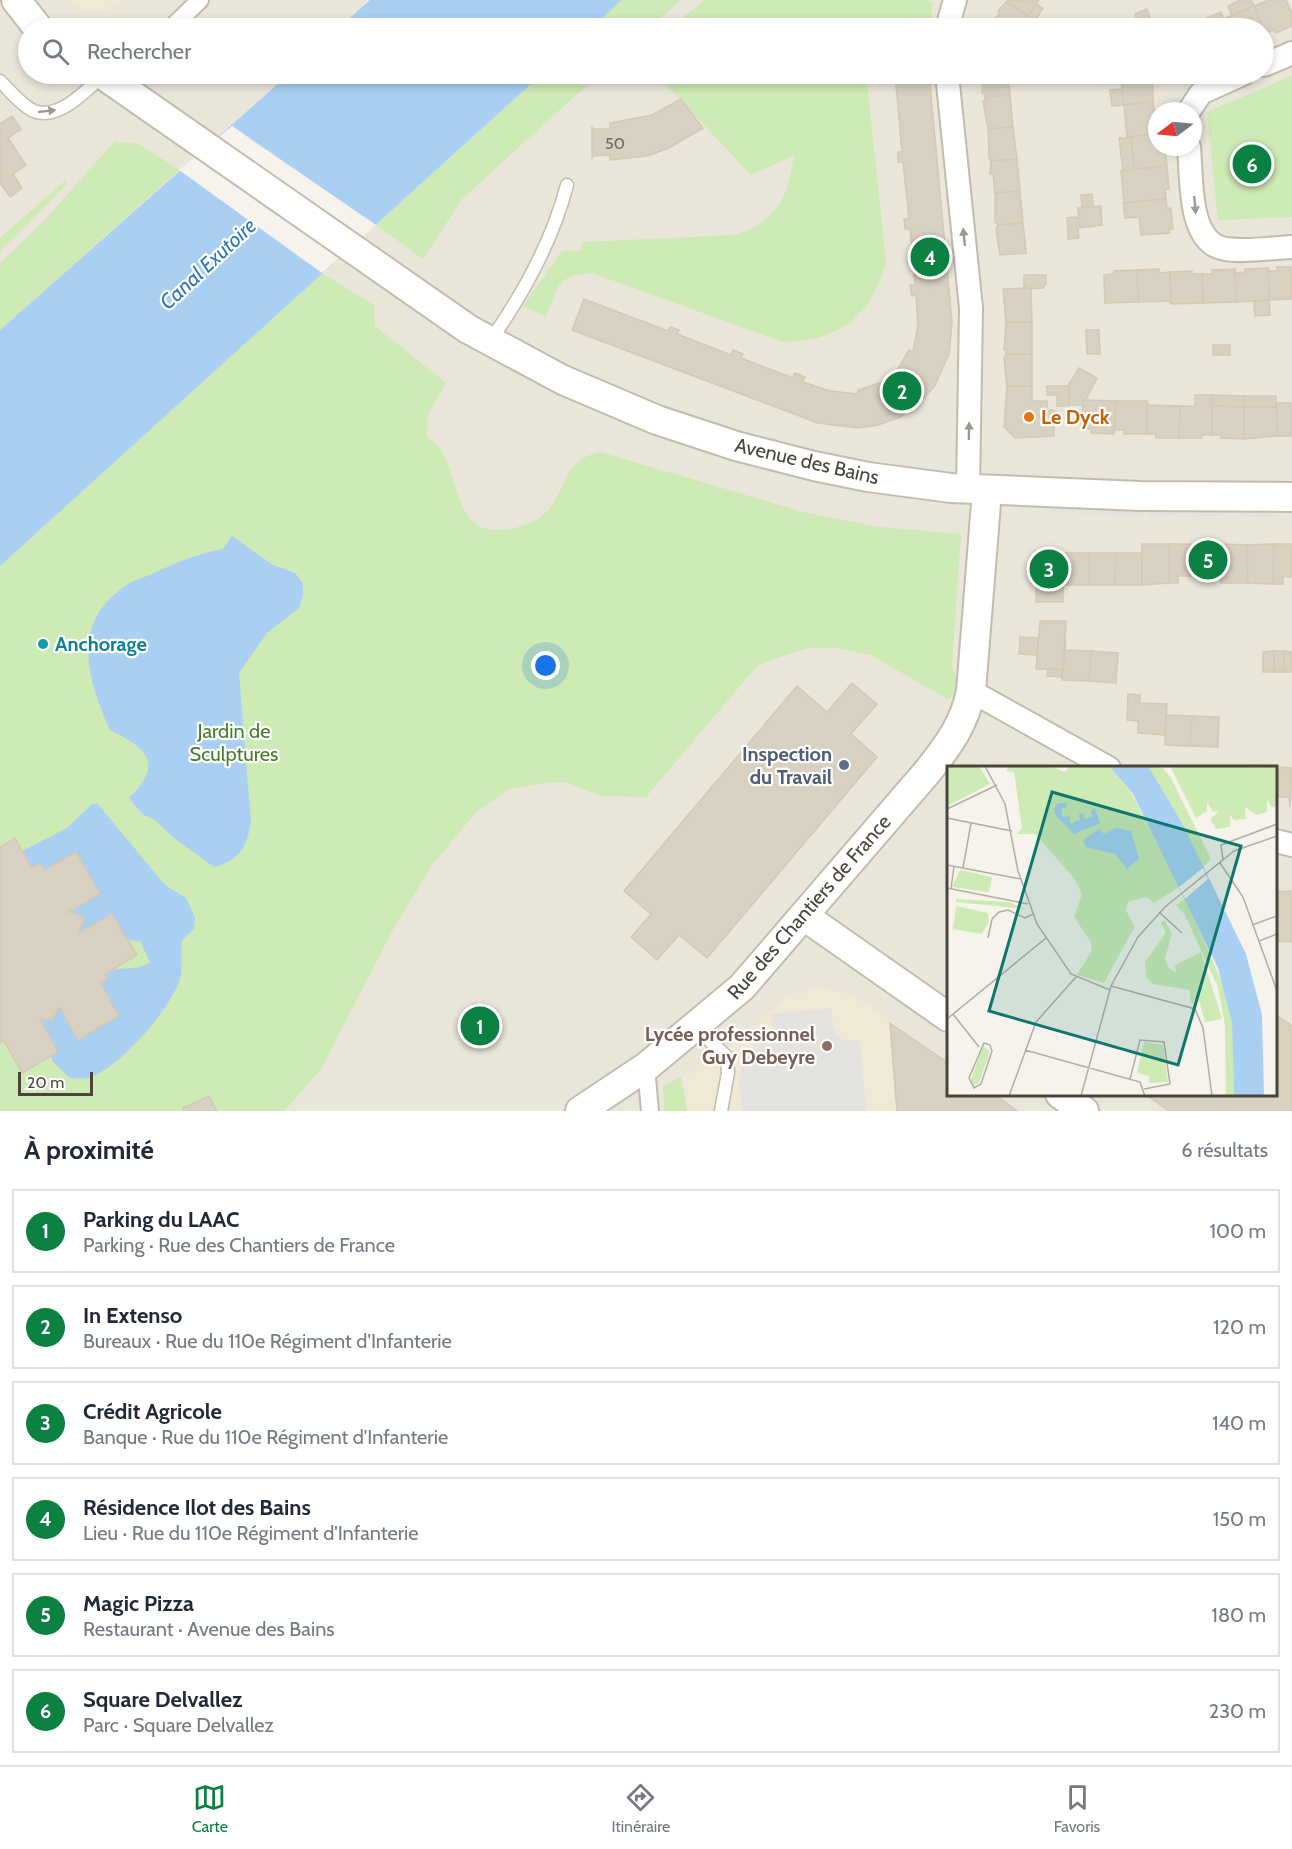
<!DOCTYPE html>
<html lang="fr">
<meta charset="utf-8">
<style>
body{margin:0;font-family:Cabin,sans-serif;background:#f2f2f3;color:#1f2937}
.compass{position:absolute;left:1148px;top:102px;width:54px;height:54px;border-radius:50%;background:#fff;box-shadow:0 3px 9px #0003;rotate:254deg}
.scale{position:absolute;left:18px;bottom:15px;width:75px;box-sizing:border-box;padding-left:6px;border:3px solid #4b4539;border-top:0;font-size:16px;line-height:21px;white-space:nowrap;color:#4b4539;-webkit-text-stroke:4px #fff;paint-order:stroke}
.you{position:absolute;left:546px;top:666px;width:21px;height:21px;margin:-15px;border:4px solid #fff;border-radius:50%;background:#1a73e8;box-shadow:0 0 0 9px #1a73e833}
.badge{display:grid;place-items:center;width:39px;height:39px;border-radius:50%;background:#0b8043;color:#fff;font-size:20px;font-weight:700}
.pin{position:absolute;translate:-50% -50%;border:3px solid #fff;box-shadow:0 2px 6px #0006}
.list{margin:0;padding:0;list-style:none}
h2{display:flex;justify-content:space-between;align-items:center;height:78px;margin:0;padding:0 24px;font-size:26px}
h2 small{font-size:20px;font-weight:400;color:#747a83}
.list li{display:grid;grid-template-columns:39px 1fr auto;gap:18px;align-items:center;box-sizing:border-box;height:84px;margin:0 12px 12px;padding:0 12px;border:2px solid #e0e1e3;border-radius:0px}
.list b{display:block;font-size:22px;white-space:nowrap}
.list p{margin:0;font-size:20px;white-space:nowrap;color:#747a83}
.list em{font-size:20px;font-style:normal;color:#747a83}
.icon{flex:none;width:33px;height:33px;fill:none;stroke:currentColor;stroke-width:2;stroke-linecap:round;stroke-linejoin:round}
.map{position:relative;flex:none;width:1292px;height:1111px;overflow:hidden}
.search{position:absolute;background:#fff;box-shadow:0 3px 9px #0003;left:18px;right:18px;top:18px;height:66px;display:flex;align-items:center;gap:15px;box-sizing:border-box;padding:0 21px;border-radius:33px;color:#747a83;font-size:22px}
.sheet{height:654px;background:#fff}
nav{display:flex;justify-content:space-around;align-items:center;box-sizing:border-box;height:84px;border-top:2px solid #e0e1e3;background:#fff;font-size:16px;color:#747a83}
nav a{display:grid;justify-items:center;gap:3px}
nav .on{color:#0b8043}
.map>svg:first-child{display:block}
.residential{fill:#eae6da;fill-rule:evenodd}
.education{fill:#efe9d6}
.green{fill:#ceeab5}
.parking{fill:#e5e3e0}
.water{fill:#a9cff2}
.pier{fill:#f6f3ec}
.building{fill:#d8d0c1;stroke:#d3c9b4;stroke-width:1.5}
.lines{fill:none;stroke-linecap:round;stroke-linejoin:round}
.service-casing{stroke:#c2bcae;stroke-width:15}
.pedestrian-casing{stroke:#c2bcae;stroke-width:20}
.minor-casing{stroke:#c2bcae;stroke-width:26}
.tertiary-casing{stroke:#c2bcae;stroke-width:32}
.service{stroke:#fff;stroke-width:12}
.pedestrian{stroke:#fff;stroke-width:16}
.minor{stroke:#fff;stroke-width:22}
.tertiary{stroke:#fff;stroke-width:28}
.oneway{fill:#9c9992}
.food-dot{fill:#e8710a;stroke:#fff;stroke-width:2}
.culture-dot{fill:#0f9aa8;stroke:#fff;stroke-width:2}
.service-dot{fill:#5c6f8a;stroke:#fff;stroke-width:2}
.education-dot{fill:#8d6e63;stroke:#fff;stroke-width:2}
.labels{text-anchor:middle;stroke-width:4.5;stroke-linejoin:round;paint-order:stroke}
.number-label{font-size:16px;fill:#6e685b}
.food-label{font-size:20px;font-weight:bold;fill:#c56008;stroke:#fff;text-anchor:start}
.street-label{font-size:20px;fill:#4b4539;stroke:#fff}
.culture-label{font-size:20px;font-weight:bold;fill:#0d838f;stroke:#fff;text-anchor:start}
.park-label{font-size:20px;fill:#457e2a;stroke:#fff}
.service-label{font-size:20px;font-weight:bold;fill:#4e5e75;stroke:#fff;text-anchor:end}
.education-label{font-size:20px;font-weight:bold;fill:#785e54;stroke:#fff;text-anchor:end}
.water-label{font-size:21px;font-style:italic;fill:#3076b9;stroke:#fff}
.inset-road{fill:none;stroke:#b2ada4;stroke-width:1.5}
.view{fill:#0f766e;fill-opacity:0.15;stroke:#0f766e;stroke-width:3}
.inset-edge{fill:none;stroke:#4b4539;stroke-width:3}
</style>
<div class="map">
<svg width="1292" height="1111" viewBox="0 0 1292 1111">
<rect width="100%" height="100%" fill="#f6f3ec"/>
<g class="residential">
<polygon points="0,0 370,0 338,28 28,28 28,74 289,74 0,330"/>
<path d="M622,0H1292V1111H0V566L542,74H1264V28H591ZM1157,111H1193V147H1157ZM948,768H1276V1094H948Z"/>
</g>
<g class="education">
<polygon points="67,0 121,0 109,9 96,12 82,10"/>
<polygon points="816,988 846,992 857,996 948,1063 948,1094 994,1095 1017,1111 687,1111 681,1077 724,1051 790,995"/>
</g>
<g class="green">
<polygon points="622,0 681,0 649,28 591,28"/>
<polygon points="705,0 927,0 933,3 929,28 669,28"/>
<polygon points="542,74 599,74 462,199 423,259 376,225"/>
<path d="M656,74H866L886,262C871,317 839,341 783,342L592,273C555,276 559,286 546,317L523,306L562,251L582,250V242L735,235C778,220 788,198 794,155L751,175Z"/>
<polygon points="1292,76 1292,217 1218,220 1207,112"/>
<polygon points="115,141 139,144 179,170 0,330 0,263 42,223"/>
<polygon points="65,181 67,184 0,251 0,238"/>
<path d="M322,273L374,305L375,326L446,383L427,416V437C432,441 438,445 441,450C458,476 455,532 498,530C579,525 545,463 600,452L807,513L879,527L961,534L952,663L960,693L947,699L871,655L836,648H809L773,659L756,667L646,797L600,796L566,782L544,783L510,789L476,812L433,864L396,924L321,1069L284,1111H0V566Z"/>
<polygon points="681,1077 687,1111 664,1111 663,1086"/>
</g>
<g class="parking">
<polygon points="1047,504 1142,509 1142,516 1047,512"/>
<polygon points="1149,509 1278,510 1278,517 1149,516"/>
<polygon points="831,1008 833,1028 843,1041 860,1040 866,1111 743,1111 739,1087 741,1066 755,1046 773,1034 771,1014"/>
</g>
<g class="water">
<polygon points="370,0 622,0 591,28 338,28"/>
<polygon points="289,74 542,74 0,566 0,330"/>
<path d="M232,536L273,565L295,573L303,583V595L299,608L267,633L239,673L251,823C246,848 240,860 214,867L174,838L155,820L142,814L129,798C164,763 148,749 110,730C86,676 70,622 128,584C136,579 146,577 154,573C178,562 196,554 223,549Z"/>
<path d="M97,803L165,885L186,898L195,918L194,929L182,940C180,954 184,968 179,982C168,1011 119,1069 88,1078C83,1079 76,1078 70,1078L53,1062L51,1056L58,1052L40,1019L53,1020L59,1007L79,1039L119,1016L101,984L108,980L105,974C124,963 132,974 150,962L140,941L127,940L112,914L79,933L69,912L100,894L76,852L44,870L40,863L32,868L22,851L67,828L91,805Z"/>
</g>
<polygon class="pier" points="232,126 376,225 322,273 179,170"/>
<g class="building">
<polygon points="1008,0 1039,0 1028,16 1006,2"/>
<polygon points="1240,0 1251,0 1254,6 1232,16 1228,6"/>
<polygon points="1269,0 1286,0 1292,13 1292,26 1276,33 1274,30 1265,33 1254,6"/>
<polygon points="1006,2 1028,16 1019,28 992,28 990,27 1000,12 998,11"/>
<polygon points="1036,4 1043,8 1035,21 1028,16"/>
<polygon points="1254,6 1263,28 1228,28 1224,19"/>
<polygon points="1147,9 1154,28 1140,28 1135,14"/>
<polygon points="1221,12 1228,28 1191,28 1190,25"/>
<polygon points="895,74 929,74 952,322 949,354 934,387 917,404 900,417 878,425 858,428 818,423 572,330 584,299 668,331 670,327 679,330 677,334 731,355 733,350 743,354 741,358 793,378 795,373 805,377 803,382 830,391 858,394 858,390 882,382 896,372 909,350 913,352 918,324 916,295 912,296 910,285 915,285 910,229 905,229 904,219 909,219 903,162 898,162 898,152 902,152"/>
<polygon points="983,74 1008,74 1010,95 985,98 984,93 982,93"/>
<polygon points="1120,74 1153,74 1153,102 1124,105"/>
<polygon points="1122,89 1124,105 1112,106 1110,90"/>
<polygon points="1010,95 1013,127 988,129 983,101 985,101 985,98"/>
<polygon points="681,99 703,128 669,148 647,156 610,160 610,155 593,156 592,159 592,126 592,129 610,129 610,123 652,115"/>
<polygon points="1153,102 1154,111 1157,111 1157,134 1127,137 1124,105"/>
<polygon points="12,116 21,129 8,138 26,165 13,174 22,188 10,197 0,183 0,124"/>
<polygon points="1013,127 1017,159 991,161 989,158 988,129"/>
<polygon points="1157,134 1157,147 1165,147 1167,166 1134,169 1131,138 1127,137"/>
<polygon points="1119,138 1131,138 1134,169 1123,171"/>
<polygon points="1017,159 1020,191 995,193 993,174 990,174 991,161"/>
<polygon points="1167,166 1169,189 1165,190 1166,199 1124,203 1121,171"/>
<polygon points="1020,191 1023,223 998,225 995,222 995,193"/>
<polygon points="1092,194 1093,205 1082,206 1081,195"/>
<polygon points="1166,199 1167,209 1171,208 1173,229 1169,229 1170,233 1141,235 1139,217 1125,218 1123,203"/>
<polygon points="1101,206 1102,225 1080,228 1078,208"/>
<polygon points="1077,217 1079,238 1068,239 1067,218"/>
<polygon points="1023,223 1026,253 1000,255 996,229 998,225"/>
<polygon points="1277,267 1292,267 1292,299 1269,300 1268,268 1269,271 1277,271"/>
<polygon points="1268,268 1269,300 1236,302 1235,269 1236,273 1245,272 1245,269"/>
<polygon points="1159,269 1159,273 1170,272 1171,304 1170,301 1138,302 1137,270"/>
<polygon points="1235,269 1236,302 1203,303 1202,274 1212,274 1212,270"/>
<polygon points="1137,270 1138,302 1105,303 1104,275 1114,274 1114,271"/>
<polygon points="1192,271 1192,274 1202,274 1203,303 1171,304 1170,272"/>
<polygon points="1024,275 1046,275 1046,284 1043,288 1024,289"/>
<polygon points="1031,288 1032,322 1006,322 1003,289"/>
<polygon points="1269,300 1270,315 1255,316 1254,301"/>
<polygon points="1006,322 1032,322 1032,354 1006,354 1006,350 1004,350"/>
<polygon points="1086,330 1099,330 1100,354 1087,354"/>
<rect x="1213" y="345" width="17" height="10"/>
<polygon points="1006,354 1032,354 1032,386 1007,386 1004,358"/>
<polygon points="1079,368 1097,378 1083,405 1069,405 1069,384"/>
<polygon points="1007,386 1032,386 1032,401 1047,401 1047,410 1054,410 1054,436 1015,438 1004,427"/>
<polygon points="1047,386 1069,386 1069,406 1057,406 1057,395 1047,395"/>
<polygon points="1195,395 1212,395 1212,435 1202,435 1202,438 1179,438 1180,406 1195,406"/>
<polygon points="1212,395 1244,396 1244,407 1212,406"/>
<rect x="1244" y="396" width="32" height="11"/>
<polygon points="1083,400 1116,401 1114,434 1091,433 1091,429 1081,429"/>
<polygon points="1116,401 1147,401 1147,434 1124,434 1124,430 1115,430"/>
<polygon points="1147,401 1148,405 1180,406 1179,438 1156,438 1156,434 1147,434"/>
<polygon points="1276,403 1277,436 1244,439 1244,407 1276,407"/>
<rect x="1277" y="403" width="15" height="33"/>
<polygon points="1212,406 1244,407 1244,439 1221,438 1221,435 1212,435"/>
<polygon points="1142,544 1169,544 1169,583 1142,585"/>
<polygon points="1169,544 1195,544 1195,579 1194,576 1178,576 1178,583 1169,583"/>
<polygon points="1195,544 1221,544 1221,583 1220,576 1195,579"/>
<polygon points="1221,544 1247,545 1248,583 1221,583"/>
<polygon points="1274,544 1273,584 1248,583 1247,545"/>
<polygon points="1274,544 1292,544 1292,577 1283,577 1283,584 1273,584"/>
<polygon points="1035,552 1063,553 1063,585 1036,585"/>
<rect x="1063" y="553" width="26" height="32"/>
<polygon points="1089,553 1116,553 1115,585 1089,585"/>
<polygon points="1116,553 1142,553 1142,585 1115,585"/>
<rect x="1036" y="585" width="27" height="17"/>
<polygon points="1040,621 1066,621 1062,680 1062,670 1036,669"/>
<polygon points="1020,637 1038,638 1037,655 1019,654"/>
<polygon points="1066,640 1065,650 1091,651 1089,681 1062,680"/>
<polygon points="1091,651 1118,653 1116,683 1089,681"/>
<polygon points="1274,651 1274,672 1263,672 1263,652"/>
<rect x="1274" y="651" width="10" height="21"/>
<polygon points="1284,651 1292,652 1292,672 1284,672"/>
<polygon points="1048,669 1062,670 1062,677 1047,676"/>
<polygon points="852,683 877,704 851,734 877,757 707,958 679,935 657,960 631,937 651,914 624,891 797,686 827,712"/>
<polygon points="1128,694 1140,695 1140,703 1167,704 1165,735 1138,733 1138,721 1127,720"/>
<polygon points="1166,715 1192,716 1190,746 1165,745"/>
<polygon points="1192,716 1219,717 1218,747 1190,746"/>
<polygon points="1251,765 1292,768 1290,807 1289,797 1276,797 1276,768 1251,768"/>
<polygon points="15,838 32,868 40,863 44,870 76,852 100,894 69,912 85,917 79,933 112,914 137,955 105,974 108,980 101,984 119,1016 78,1040 59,1007 53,1020 40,1019 58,1052 22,1073 4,1041 0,1043 0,847"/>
<polygon points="1292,891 1292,942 1278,941 1276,938 1276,892"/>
<polygon points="1276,1015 1292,1026 1292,1111 1169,1111 1145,1094 1276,1094"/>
<polygon points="890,1023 948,1063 948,1094 994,1094 1017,1111 897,1111"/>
<polygon points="209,1096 217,1111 184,1111 183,1108"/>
</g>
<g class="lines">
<defs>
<g id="service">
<path d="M0,81C9,90 17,100 27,107C53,127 86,91 103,75"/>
<path d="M490,341C524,293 552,242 567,185"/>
<polyline points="696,1028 727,1057 728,1073 721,1111"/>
</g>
<g id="pedestrian">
<polyline points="171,28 200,0"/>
<polyline points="124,89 135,74"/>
<polyline points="646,1067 650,1111"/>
</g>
<g id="minor">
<polyline points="947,28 955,0"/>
<polyline points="1264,65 1292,53"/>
<polyline points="947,74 971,308 968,490"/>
<polyline points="1189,111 1201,93 1243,74"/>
<path d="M1189,147C1192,177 1187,244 1226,249C1247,252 1271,248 1292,247"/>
<polyline points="971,691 1109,768"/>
<polyline points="1276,841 1292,845"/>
</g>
<g id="tertiary">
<polyline points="16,0 38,28"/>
<polyline points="102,74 468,329 563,380 657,420 736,446 814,466 868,477 951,488 1140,496 1292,497"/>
<polyline points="804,916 948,1017"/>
<polyline points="1060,1094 1084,1111"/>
<path d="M580,1111L646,1067L742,987L928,771C948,746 965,723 971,691L987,491"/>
</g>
</defs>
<use href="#service" class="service-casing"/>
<use href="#pedestrian" class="pedestrian-casing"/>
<use href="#minor" class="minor-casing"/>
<use href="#tertiary" class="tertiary-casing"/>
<use href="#service" class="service"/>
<use href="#pedestrian" class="pedestrian"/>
<use href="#minor" class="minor"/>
<use href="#tertiary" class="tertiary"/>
</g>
<defs><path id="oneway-solid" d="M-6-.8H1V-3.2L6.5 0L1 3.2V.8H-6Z" transform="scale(1.5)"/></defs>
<g class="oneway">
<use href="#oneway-solid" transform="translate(47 111) rotate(-6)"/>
<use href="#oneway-solid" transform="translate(1195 205) rotate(85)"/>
<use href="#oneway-solid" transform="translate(964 237) rotate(-96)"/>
<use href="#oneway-solid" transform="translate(969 431) rotate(-89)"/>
</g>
<circle class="food-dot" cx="1029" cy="417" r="6"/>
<circle class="culture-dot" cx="43" cy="644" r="6"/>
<circle class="service-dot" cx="844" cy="765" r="6"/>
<circle class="education-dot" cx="827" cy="1046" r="6"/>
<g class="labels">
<g class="number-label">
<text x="615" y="149">50</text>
</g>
<g class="food-label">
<text x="1041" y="424">Le Dyck</text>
</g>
<g class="street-label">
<text transform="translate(807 461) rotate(13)" y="7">Avenue des Bains</text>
<text transform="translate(809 907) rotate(-49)" y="7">Rue des Chantiers de France</text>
</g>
<g class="culture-label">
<text x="55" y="651">Anchorage</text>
</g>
<g class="park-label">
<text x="234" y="738">Jardin de<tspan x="234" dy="23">Sculptures</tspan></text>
</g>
<g class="service-label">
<text x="832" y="761">Inspection<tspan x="832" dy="23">du Travail</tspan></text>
</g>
<g class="education-label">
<text x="815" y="1041">Lycée professionnel<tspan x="815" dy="23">Guy Debeyre</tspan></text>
</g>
<g class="water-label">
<text transform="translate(208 264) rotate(-43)" y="7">Canal Exutoire</text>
</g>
</g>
<g transform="translate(947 766)">
<rect width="330" height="330" fill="#f6f3ec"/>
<path d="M0,0H32L43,18L0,40ZM62,0H103L117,6L124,0H162L185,28L232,121L207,137L199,131L181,136L179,145L188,160L157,217L130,209L144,186V176L127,151L135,128L126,111L88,68H70L75,62L67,6L59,5ZM201,0H214L224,12L264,93L256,102ZM223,0H330V40L325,41L320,34V46L310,49L298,41L299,53L287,54L283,49V61L269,63L263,53L272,45L266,46L260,36V45L249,52ZM13,104L45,111L42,126L5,121ZM9,133L62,136L78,143L9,136ZM238,133L281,229L285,257L287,330H279L278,259L271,221L238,149L229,139ZM9,140L41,147L42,155L35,168L6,163ZM217,154L225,167L218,193L221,201L229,207L228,199L254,186L275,253L258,256L252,234L248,238L243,236V224L206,218L199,211L198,196L219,167L214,157ZM197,276L216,279L221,316L202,317V310L190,307ZM36,280L43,285L32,317L27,319L23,316Z" fill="#ceeab5"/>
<path d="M162,0H201L235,57L299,188L315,249L317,330H287L285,257L271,202L186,28ZM111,37H119L120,41L114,43L116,51L123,50V58L133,54L132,48L136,47L137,53L145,51L144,45L148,42L153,57L127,68L109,50L107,42ZM152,63L157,68L169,62L184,65L192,93L180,103L168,88L139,81L136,74Z" fill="#a9cff2"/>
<path d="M256,102L261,113L238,133L232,121Z" fill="#f6f3ec"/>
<path class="inset-road" d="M38,0L58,38L71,105L90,158L124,208L163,224M0,43L50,19M0,52L65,65M276,94L274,79L330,58M273,97L296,131L330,225M0,99L74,113M16,102L24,57M0,122L81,138M4,123L7,100M212,146L235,167M305,159L330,150M41,172L45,153L52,146L61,144L78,152L86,148M312,175L330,168M164,220L248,243L256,262L265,330M6,248L32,281M0,253L99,172M37,277L43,279L45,285L34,318L27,322L22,312ZM78,284L193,316L198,330M183,313L193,274L217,276L223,318L197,323M62,330L89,256L129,211M134,330L164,220L191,171L218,141L287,85L330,70"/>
<path class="view" d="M105,26L294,80L231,299L42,245Z"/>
<rect width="330" height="330" class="inset-edge"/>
</g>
</svg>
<svg class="compass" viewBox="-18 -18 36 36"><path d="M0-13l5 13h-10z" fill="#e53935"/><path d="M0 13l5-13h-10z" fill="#747a83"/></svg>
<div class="scale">20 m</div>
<div class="you"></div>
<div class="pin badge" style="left:480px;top:1026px">1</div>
<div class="pin badge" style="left:902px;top:391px">2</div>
<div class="pin badge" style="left:1049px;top:569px">3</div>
<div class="pin badge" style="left:930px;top:257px">4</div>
<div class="pin badge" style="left:1208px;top:560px">5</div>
<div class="pin badge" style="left:1252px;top:164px">6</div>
<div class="search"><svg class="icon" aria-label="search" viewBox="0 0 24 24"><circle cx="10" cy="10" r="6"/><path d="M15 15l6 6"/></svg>Rechercher</div>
</div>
<section class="sheet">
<h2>À proximité<small>6 résultats</small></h2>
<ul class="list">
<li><span class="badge">1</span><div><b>Parking du LAAC</b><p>Parking · Rue des Chantiers de France</p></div><em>100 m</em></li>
<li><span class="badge">2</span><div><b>In Extenso</b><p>Bureaux · Rue du 110e Régiment d'Infanterie</p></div><em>120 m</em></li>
<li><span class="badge">3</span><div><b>Crédit Agricole</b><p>Banque · Rue du 110e Régiment d'Infanterie</p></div><em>140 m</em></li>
<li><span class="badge">4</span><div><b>Résidence Ilot des Bains</b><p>Lieu · Rue du 110e Régiment d'Infanterie</p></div><em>150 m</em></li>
<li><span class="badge">5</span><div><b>Magic Pizza</b><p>Restaurant · Avenue des Bains</p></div><em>180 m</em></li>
<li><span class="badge">6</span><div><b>Square Delvallez</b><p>Parc · Square Delvallez</p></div><em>230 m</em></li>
</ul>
</section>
<nav>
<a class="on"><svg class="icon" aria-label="map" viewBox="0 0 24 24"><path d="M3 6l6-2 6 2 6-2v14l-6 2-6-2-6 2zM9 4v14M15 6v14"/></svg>Carte</a>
<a><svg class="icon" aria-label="directions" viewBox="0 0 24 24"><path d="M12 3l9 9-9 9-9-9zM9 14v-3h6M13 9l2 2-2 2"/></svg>Itinéraire</a>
<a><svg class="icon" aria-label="saved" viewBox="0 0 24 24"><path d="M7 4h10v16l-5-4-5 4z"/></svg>Favoris</a>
</nav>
